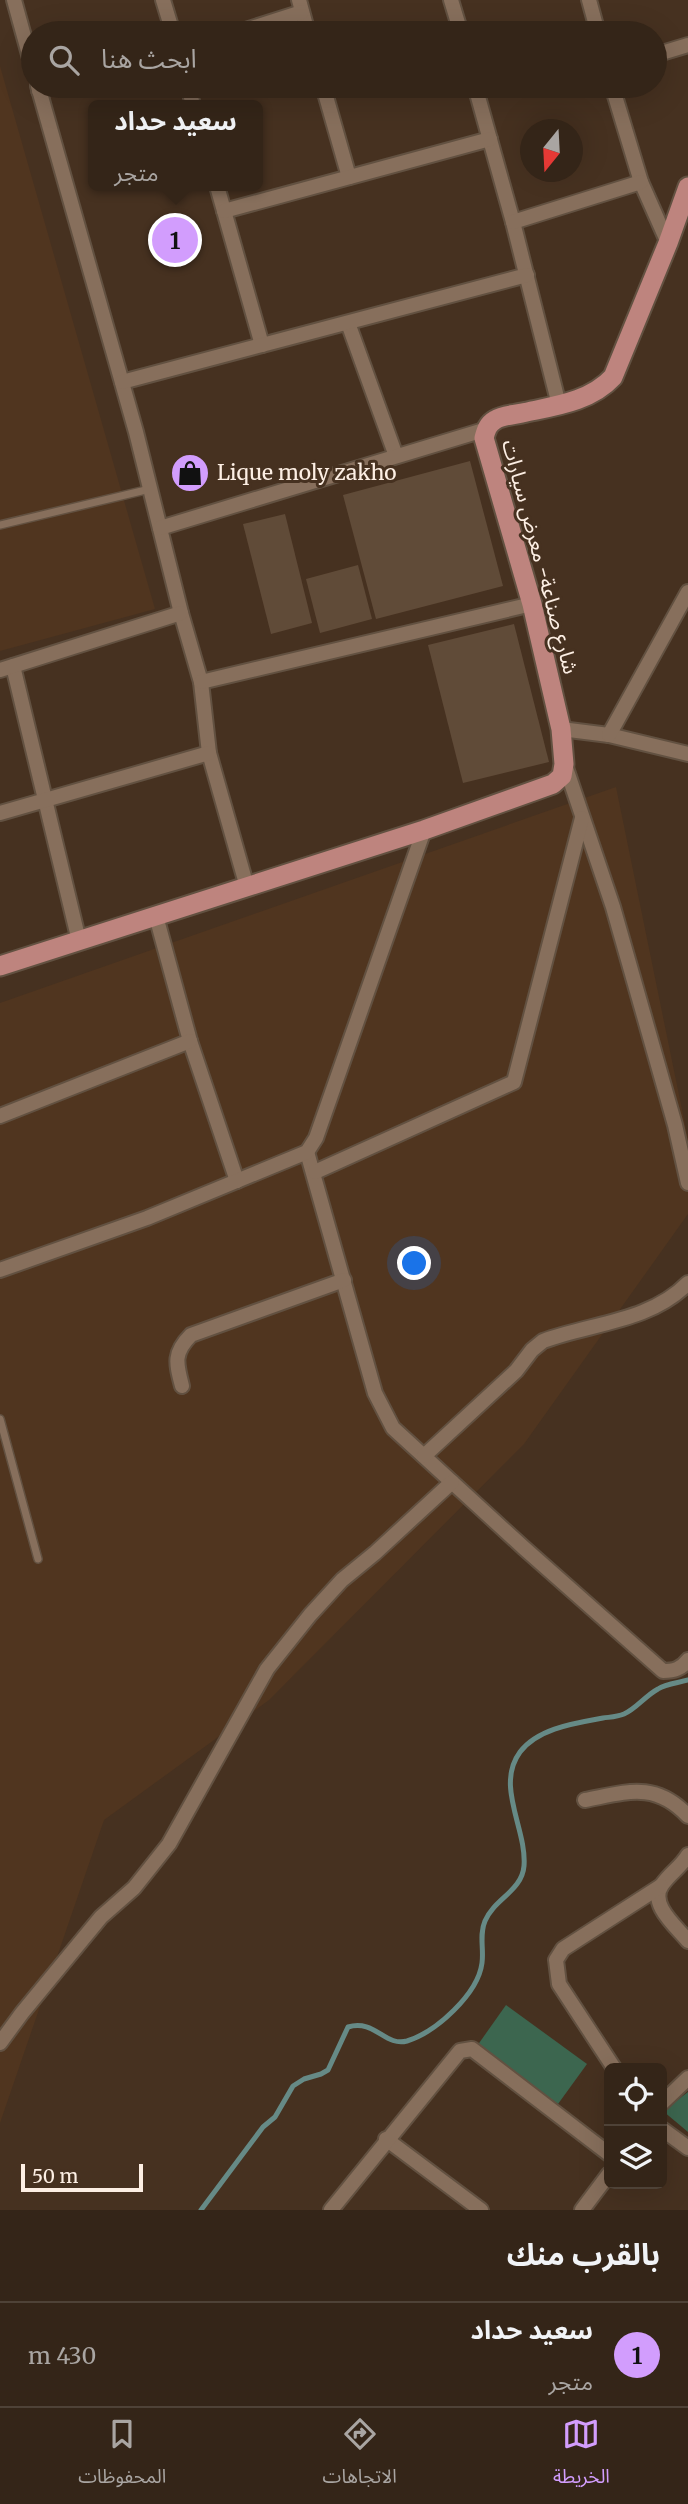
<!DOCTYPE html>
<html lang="ar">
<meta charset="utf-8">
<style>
body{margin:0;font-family:Merriweather,"Noto Sans Arabic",serif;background:#3c2d21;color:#f1f3f6;direction:rtl}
.controls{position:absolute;right:21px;bottom:21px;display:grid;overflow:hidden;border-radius:10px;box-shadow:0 7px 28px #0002}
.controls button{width:63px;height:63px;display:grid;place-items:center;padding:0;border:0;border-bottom:2px solid #4e4237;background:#342518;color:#f1f3f6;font:35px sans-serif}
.compass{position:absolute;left:520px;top:119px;width:63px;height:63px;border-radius:50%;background:#342518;box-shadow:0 7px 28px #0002;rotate:198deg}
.scale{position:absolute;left:21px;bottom:18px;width:122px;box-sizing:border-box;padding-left:7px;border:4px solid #fdefe4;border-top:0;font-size:19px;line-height:24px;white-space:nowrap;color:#fdefe4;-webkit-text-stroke:5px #463120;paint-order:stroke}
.you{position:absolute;left:415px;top:1264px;width:24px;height:24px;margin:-18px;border:5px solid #fff;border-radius:50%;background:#1a73e8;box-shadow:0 0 0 10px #1a73e833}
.badge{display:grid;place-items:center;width:46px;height:46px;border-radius:50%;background:#d29dfd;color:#111;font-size:23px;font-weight:700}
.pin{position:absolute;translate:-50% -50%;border:4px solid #fff;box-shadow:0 2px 7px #0006}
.popup{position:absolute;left:88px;top:100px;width:175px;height:91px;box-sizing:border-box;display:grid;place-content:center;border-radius:10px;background:#342518;filter:drop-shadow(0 2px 5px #0005);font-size:23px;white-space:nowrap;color:#a9a5a2}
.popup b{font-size:26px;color:#f1f3f6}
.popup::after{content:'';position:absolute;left:50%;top:100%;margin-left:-14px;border:14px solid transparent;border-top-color:#342518}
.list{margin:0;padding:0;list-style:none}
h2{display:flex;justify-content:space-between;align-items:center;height:91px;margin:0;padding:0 28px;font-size:30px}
h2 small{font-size:23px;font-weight:400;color:#a9a5a2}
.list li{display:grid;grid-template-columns:46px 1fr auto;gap:21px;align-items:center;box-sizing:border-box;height:105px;padding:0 28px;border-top:2px solid #4e4237}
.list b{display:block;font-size:26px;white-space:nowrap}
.list p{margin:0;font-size:23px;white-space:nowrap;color:#a9a5a2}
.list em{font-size:23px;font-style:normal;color:#a9a5a2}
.icon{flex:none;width:38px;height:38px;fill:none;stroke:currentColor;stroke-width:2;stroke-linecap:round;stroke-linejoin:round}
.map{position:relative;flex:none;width:688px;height:2210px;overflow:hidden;direction:ltr}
.search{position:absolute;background:#342518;box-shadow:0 7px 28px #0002;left:21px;right:21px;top:21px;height:77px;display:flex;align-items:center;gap:18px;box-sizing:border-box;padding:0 24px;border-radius:38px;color:#a9a5a2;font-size:26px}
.sheet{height:196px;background:#342518}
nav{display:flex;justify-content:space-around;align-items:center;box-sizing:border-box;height:98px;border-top:2px solid #4e4237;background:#342518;font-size:19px;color:#a9a5a2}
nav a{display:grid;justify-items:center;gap:4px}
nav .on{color:#d29dfd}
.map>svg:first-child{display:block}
.built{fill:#50351f}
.green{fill:#3c664f}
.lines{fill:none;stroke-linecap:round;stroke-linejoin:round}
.stream{stroke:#668a86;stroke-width:5}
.building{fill:#604b38}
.service-casing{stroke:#625141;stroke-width:10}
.minor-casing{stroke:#625141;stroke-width:18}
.primary-casing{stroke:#625141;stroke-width:23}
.service{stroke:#876f5c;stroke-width:7}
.minor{stroke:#876f5c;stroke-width:14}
.primary{stroke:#be847e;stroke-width:19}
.labels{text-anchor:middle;stroke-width:6;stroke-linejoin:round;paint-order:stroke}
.poi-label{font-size:21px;fill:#fdefe4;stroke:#463120;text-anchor:start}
.street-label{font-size:21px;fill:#fdefe4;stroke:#463120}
</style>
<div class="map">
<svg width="688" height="2210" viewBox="0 0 688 2210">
<rect width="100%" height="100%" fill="#463120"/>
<g class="built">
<polygon points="0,66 155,609 0,651"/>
<polygon points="616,787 688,1139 688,1214 524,1444 269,1700 104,1820 0,2123 0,1003"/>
</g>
<g class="green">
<polygon points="506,2005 587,2064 558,2104 477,2046"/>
<polygon points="688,2092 688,2132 663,2111"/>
</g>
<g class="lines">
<path class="stream" d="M201,2210L263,2127L275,2117L293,2086L304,2079L321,2074L328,2070L348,2027C375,2019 385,2047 407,2041C436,2032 478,1994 482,1963C484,1949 479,1935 485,1921C494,1899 522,1891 524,1866C527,1829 495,1786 520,1752C538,1728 576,1723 603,1718C610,1717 617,1717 624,1714C636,1709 645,1696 658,1689C666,1684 678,1683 688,1680"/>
</g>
<g class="building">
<polygon points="470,461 503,586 376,619 343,495"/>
<polygon points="285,514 312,623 271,634 243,524"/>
<polygon points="358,565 372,619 320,633 306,579"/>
<polygon points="514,624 549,762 463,783 428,645"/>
</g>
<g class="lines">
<defs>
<g id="service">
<polyline points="0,525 150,489"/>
<polyline points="0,1419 38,1559"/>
</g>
<g id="minor">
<polyline points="14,0 33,69"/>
<polyline points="163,0 173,33"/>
<polyline points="299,0 308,33"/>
<polyline points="451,0 461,33"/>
<polyline points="589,0 598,33"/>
<polyline points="236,33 302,12"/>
<polyline points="655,55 688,45"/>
<polyline points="38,86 136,432 181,613 201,682 209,753 247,887"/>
<polyline points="188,86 193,105"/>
<polyline points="323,86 349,177"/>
<polyline points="475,86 513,222 559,405"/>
<polyline points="612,86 641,182 668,243"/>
<polyline points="39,91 58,86"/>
<polyline points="217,186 262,345"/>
<polyline points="224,211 490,139"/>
<polyline points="513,222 641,182"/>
<polyline points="348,323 396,456"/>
<polyline points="122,382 527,275"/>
<polyline points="160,528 487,429"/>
<polyline points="13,666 79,941"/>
<polyline points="0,670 181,613"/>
<polyline points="201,682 532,604"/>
<polyline points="561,729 609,735 688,754"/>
<polyline points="609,735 688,592"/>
<polyline points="565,765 613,907 675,1125 688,1183"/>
<polyline points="0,813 209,753"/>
<polyline points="156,916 190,1041 237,1181"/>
<polyline points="0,1116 190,1041"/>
<path d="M307,1152L375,1393L393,1428L524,1548L663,1671C674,1671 681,1669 688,1660"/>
<polyline points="315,1172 514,1082 582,818"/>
<polyline points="0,1270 147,1218 307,1152 316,1138 424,830"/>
<path d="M182,1386C176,1363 173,1353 191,1335L344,1280"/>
<path d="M424,1456L516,1371L532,1350L543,1341C591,1323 650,1322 688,1283"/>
<path d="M585,1800C627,1792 655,1781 688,1816"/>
<path d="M688,1855C681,1867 669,1874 662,1885C648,1904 677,1927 688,1941"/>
<polyline points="0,2043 22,2013 101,1917 134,1888 169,1844 267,1669 310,1615 342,1580 375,1553 452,1482"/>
<polyline points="614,2068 559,1984 556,1960 563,1949 661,1886"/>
<polyline points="662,2103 688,2078"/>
<polyline points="662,2129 688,2148"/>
<polyline points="386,2139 481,2210"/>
<polyline points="331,2210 460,2051 472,2049 609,2154"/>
<polyline points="582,2210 609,2174"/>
</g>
<path id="primary" d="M0,966L424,830L553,784L562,776L564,764L561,729L532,604L484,438C486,430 488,424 495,420C503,415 514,415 522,413C554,406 590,402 613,377L668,243L688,187"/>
</defs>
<use href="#service" class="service-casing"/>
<use href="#minor" class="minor-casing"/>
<use href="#primary" class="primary-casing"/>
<use href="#service" class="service"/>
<use href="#minor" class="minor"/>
<use href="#primary" class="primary"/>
</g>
<defs>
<symbol id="shop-disc" viewBox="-11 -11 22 22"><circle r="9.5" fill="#d29dfd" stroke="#463120"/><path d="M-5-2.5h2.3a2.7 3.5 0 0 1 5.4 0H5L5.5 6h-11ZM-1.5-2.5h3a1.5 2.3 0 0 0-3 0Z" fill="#111"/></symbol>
</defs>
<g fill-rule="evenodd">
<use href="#shop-disc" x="168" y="451" width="44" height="44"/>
</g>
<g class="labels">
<g class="poi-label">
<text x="217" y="480">Lique moly zakho</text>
</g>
<g class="street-label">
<text transform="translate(540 557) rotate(75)" y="7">شارع صناعة- معرض سيارات</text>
</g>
</g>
</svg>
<div class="controls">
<button><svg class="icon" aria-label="locate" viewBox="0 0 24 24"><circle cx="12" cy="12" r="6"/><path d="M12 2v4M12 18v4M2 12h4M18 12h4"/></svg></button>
<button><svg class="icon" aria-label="layers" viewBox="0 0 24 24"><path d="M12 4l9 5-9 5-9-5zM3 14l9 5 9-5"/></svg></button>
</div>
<svg class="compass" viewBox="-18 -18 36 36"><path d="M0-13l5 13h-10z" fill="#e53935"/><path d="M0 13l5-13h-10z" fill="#a9a5a2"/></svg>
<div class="scale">50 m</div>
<div class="you"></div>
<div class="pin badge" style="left:175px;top:240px">1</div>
<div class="popup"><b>سعيد حداد</b>متجر</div>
<div class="search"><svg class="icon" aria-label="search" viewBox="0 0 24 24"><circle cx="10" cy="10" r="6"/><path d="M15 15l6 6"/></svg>ابحث هنا</div>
</div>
<section class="sheet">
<h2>بالقرب منك<small></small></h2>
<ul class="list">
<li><span class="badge">1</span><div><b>سعيد حداد</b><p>متجر</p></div><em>430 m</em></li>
</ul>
</section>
<nav>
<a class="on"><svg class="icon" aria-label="map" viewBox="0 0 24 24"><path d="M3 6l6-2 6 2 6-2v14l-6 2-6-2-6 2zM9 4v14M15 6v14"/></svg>الخريطة</a>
<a><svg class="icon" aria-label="directions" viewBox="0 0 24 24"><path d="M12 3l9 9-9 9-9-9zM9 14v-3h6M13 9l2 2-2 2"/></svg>الاتجاهات</a>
<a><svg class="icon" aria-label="saved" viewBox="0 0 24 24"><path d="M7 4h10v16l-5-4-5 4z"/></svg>المحفوظات</a>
</nav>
